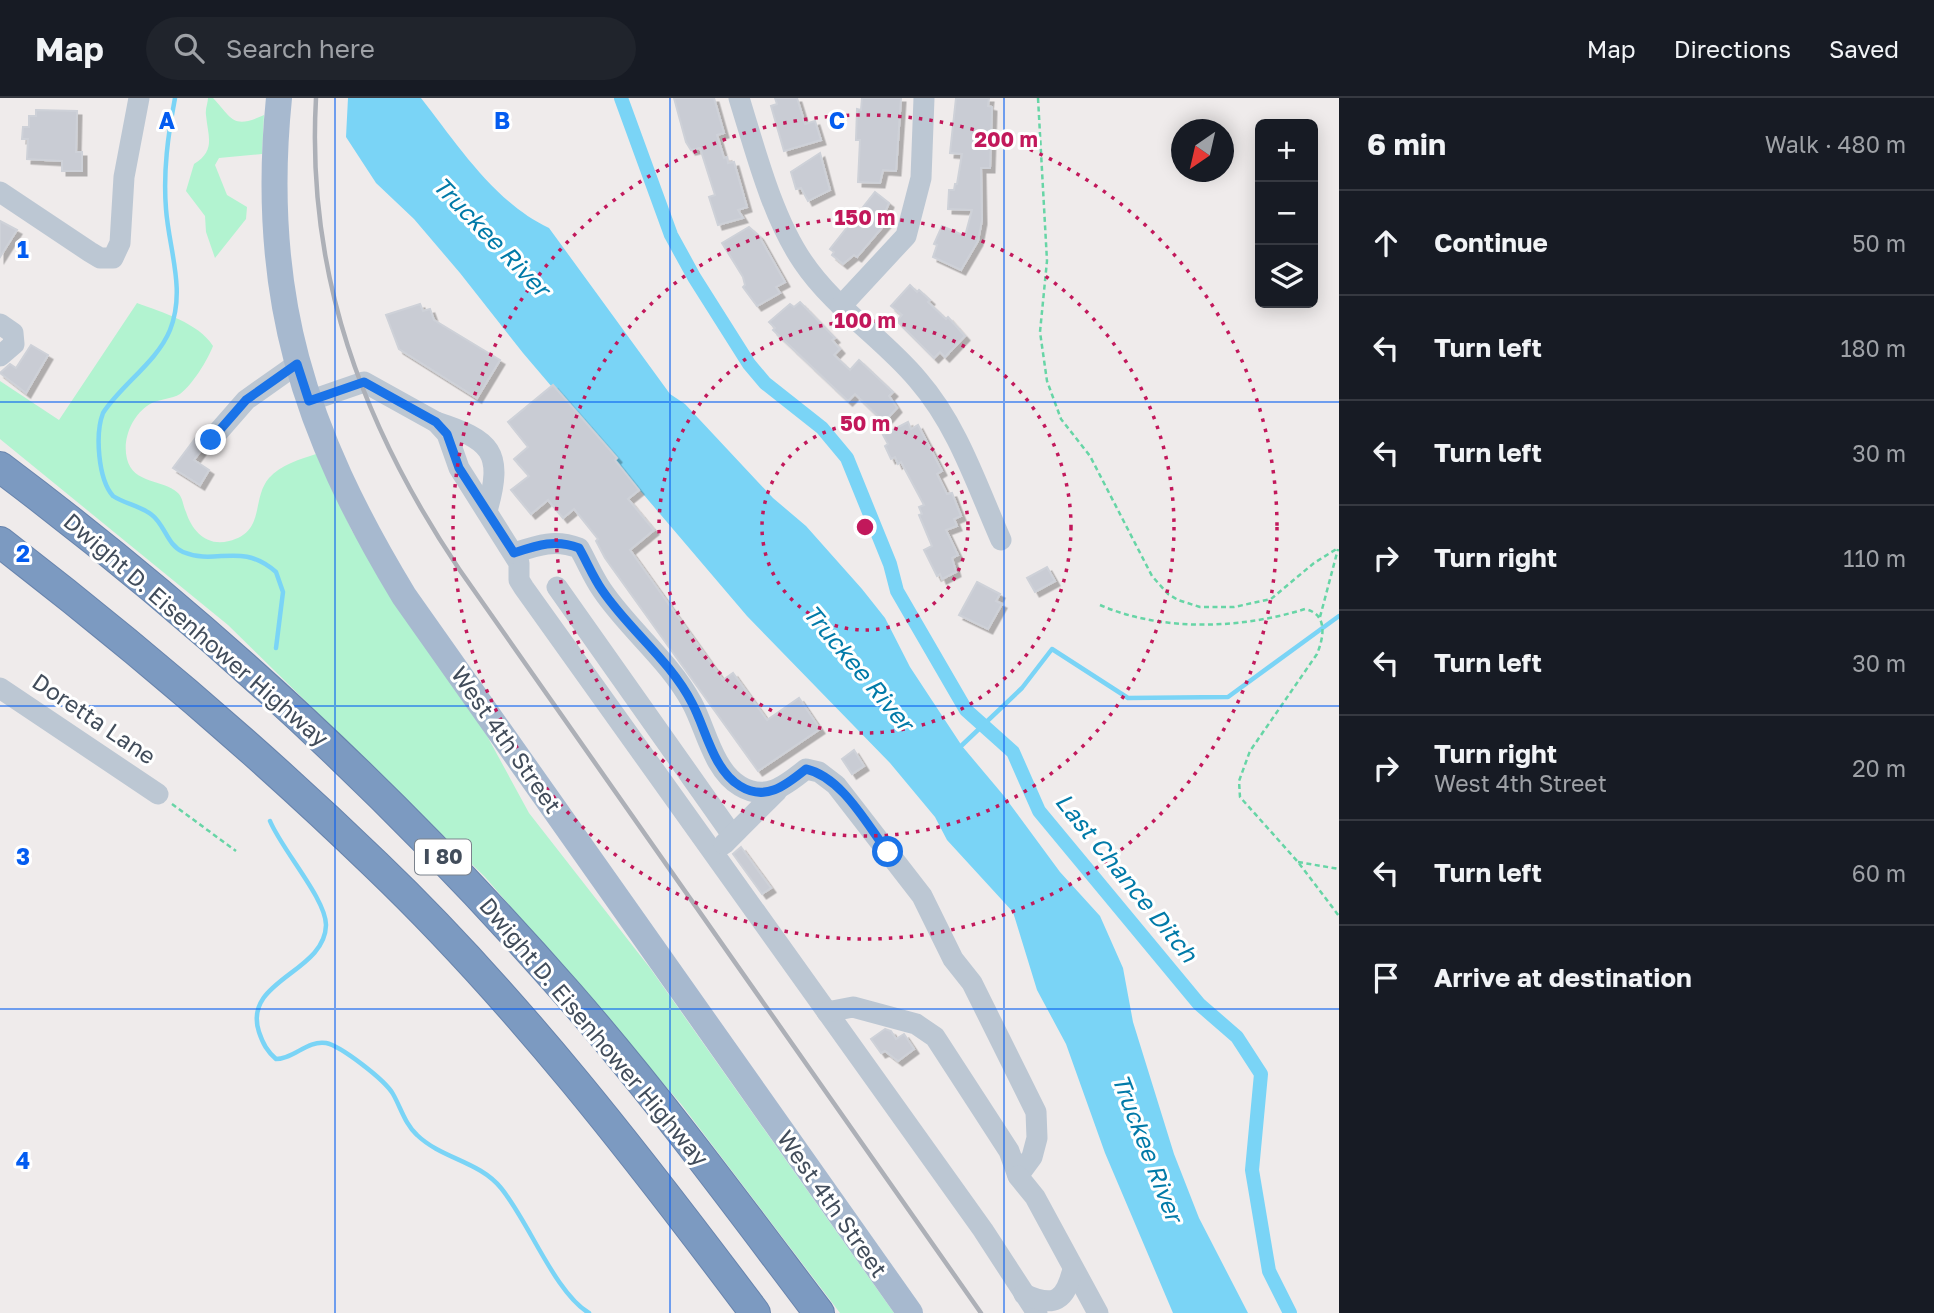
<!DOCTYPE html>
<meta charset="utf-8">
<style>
body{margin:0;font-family:"Golos Text",sans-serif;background:#20242c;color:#f1f3f6}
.controls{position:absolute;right:21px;top:21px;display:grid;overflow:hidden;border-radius:10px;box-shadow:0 4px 18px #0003}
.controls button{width:63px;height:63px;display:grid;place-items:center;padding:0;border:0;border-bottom:2px solid #363941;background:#171b24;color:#f1f3f6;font:35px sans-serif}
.compass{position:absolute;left:1171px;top:21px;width:63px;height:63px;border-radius:50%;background:#171b24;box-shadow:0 4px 18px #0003;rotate:214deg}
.stop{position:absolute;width:21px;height:21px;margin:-16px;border:5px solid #1a73e8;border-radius:50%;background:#fff}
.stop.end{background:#1a73e8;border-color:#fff;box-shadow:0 2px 7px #0008}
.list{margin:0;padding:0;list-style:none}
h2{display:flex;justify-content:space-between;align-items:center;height:91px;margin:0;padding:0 28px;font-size:30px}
h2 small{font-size:23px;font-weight:400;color:#9ea1a6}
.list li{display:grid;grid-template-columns:46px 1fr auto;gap:21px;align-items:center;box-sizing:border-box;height:105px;padding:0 28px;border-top:2px solid #363941}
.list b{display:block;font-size:26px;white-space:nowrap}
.list p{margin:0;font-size:23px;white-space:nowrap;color:#9ea1a6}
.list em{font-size:23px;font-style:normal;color:#9ea1a6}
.icon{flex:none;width:38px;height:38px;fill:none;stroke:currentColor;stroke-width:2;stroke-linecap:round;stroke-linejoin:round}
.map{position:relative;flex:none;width:1339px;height:1215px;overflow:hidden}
header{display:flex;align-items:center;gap:42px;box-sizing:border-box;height:98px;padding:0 35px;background:#171b24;border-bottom:2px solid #363941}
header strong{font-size:33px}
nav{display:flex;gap:38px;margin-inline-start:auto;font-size:24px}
.search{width:490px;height:63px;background:#20242c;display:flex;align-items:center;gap:18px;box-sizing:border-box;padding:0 24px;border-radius:38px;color:#9ea1a6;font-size:26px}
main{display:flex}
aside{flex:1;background:#171b24}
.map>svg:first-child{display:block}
.green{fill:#b2f3d0}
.water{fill:#7ad4f6}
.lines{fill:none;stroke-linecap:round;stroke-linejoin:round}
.stream{stroke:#7ad4f6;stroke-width:4.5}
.canal{stroke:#7ad4f6;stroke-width:14}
.building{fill:#c9ccd4;stroke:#ced1d8;stroke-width:2;filter:url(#shadow)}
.highway-casing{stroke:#6884ad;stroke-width:32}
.path{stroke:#67d5a6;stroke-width:2.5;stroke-dasharray:5 3.5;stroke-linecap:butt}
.minor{stroke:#bcc7d3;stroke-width:21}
.major{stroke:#a7b9cf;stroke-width:26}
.highway{stroke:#7c9ac1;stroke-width:30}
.rail{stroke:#adb0b7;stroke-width:4.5}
.route{stroke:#1a73e8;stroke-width:9}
.grid{fill:none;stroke:#045cf0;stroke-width:2;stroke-opacity:0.55}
.ring{fill:none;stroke:#c2185b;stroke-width:3.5;stroke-dasharray:3.5 7}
.labels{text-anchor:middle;stroke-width:6;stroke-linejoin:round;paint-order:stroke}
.shield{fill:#fff;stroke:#7b828c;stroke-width:2}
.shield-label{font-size:21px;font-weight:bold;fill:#424d5b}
.street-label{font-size:23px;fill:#424d5b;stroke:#fff}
.water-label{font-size:24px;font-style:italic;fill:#017aa8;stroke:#fff}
.grid-label{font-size:23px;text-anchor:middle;font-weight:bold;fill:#045cf0;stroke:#fff;stroke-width:6;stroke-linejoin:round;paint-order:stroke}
.centre{fill:#c2185b;stroke:#fff;stroke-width:3.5}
.ring-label{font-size:21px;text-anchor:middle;font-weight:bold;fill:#c2185b;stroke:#fff;stroke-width:6;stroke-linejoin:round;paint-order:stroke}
</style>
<header>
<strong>Map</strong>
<div class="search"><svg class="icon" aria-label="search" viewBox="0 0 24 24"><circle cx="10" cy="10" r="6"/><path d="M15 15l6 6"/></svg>Search here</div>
<nav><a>Map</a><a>Directions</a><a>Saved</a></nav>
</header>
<main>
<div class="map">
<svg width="1339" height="1215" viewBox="0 0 1339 1215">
<defs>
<filter id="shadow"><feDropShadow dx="4.5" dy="4.5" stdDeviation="0" flood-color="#0004"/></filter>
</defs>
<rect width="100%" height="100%" fill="#efebeb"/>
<g class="green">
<path d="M208,0H213C232,20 232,32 264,17L262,56L219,60L215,67L227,97L247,109L246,121L215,160L206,134L205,118L186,93L194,66C216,52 208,39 206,17C205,11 208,5 208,0Z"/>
<path d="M137,205C161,214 199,225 213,248C207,263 193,286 180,296C172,301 159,301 150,306C132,317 122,341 127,361C133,386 163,381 178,395C183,400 183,408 186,414C192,433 207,449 229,443C266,434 251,401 269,380C280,367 301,361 316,356L352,433L486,636L529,715L650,870L894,1215H840L681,1006L485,779L228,527L0,341V283L59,322Z"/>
</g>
<path class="water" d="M348,0H421C457,46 495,105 549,130L670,296L685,306L773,400L806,428L862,491L885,520L910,569L962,648L1004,698L1060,774L1100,818L1123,870L1133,924L1174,1056L1199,1120L1248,1215H1173L1105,1055L1066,946L1037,892L1013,814L947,742L935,719L890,665L747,518L523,255L460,175L414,121L376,85L346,39Z"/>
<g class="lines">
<g class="stream">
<path d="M175,0C168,37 163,73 166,111C169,152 186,192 170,232C157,264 121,287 103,315C95,336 98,381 113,398C125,406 141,408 152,417C165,427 167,447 183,454C217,468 240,443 276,474L283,494L276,550"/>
<polyline points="959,650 1022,590 1052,551 1128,600 1228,599 1339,518"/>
<path d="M270,723C282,752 326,801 326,827C325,875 242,882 259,934C263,946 267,953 276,961C294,961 307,942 326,945C341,948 385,982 393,996C401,1010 405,1026 417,1037C442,1061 479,1063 501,1090C529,1124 555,1195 589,1215"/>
</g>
<polyline class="canal" points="621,0 671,137 694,179 749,266 765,285 822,330 847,360 890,466 897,493 966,612 1013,654 1039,713 1199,906 1237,939 1261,976 1252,1072 1269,1173 1290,1215"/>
</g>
<g class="building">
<polygon points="674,0 714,0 724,35 717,37 724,60 727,59 728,65 734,64 747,109 738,112 743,120 718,127 709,99 715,97 700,50 691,52 686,44"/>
<polygon points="775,0 797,0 805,26 815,23 821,42 784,53 771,8 777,6"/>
<polygon points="862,0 901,0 896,73 883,72 880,85 858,84 860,42 856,42 857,11 861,12"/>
<polygon points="956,0 989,0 988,8 992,9 990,70 981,70 982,122 978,143 961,172 933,159 937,147 934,146 942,128 965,138 972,112 948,111 949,92 954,92 955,86 957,86 962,56 950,55"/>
<polygon points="36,12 77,13 76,54 82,54 82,73 62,73 62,63 27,61 28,41 22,41 23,29 29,29 29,18 36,18"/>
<polygon points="820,55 830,92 808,103 801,90 796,91 791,74"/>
<polygon points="875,94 889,105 882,121 886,125 857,159 854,157 843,166 832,157 834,154 830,151"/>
<polygon points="0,123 17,132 0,159"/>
<polygon points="749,129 759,138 785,184 776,189 780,195 757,208 743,189 745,187 743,179 722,145"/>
<polygon points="910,187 917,194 919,192 930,202 928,204 946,221 948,219 965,238 945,259 940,254 934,260 897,223 902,217 891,208"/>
<polygon points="800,204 835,240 832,242 840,251 834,257 850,272 859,262 893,294 889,298 897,310 884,324 855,296 848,303 773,232 775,230 769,224 790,206 794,209"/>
<polygon points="420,206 423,213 430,211 434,222 500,262 477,300 399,251 386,217"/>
<polygon points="31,247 48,257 26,295 0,275 10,266 16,270"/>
<polygon points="553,287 617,360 615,362 639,392 628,401 654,432 630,452 723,582 733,575 767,622 799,600 820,631 758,673 605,460 596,443 598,441 574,411 563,420 548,402 531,416 511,392 529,378 514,361 528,349 508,324"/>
<polygon points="908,324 911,331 918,327 942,373 937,376 947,396 952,395 961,418 954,421 957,428 946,432 958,457 952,460 956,474 942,481 940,476 937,478 924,452 932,448 919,417 922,416 919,409 924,407 901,364 898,366 895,359 891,361 885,348 888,346 883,337"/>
<polygon points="197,338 202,351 194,362 209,372 200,387 173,370"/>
<polygon points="1047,469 1055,483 1035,494 1027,480"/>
<polygon points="977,484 1000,496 996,503 1002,506 988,531 959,517"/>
<polygon points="854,652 864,668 852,676 842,661"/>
<polygon points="741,749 771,790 762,796 733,756"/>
<polygon points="885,931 891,933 896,941 904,936 914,951 898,963 885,953 881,955 871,941"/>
</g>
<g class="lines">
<defs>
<g id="highway">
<path d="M0,369C208,525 398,702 569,897C658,999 738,1108 819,1215"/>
<path d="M0,444C131,545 257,652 376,767C517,902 638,1059 755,1215"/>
</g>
</defs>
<use href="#highway" class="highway-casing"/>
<g class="path">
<polyline points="1038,0 1047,163 1040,234 1047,283 1061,321 1090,358 1152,478 1168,496 1178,502 1200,509 1234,509 1271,501 1314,465 1338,450"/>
<path d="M1100,507C1162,534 1241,531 1305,511C1328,516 1324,539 1317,556L1250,653L1239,683L1240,699L1298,764L1339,818"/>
<polyline points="1320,519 1338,451"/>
<polyline points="172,706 236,753"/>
<polyline points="1298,764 1339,771"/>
</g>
<g class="minor">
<path d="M739,0C755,51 772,119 803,164C834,210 883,240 918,282C958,328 977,388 1001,442"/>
<polyline points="0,94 90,154 100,160 113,160 120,145 124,79 139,0"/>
<polyline points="841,208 906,138 921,80 924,0"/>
<polyline points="0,226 13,235 14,246 0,258"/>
<polyline points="309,303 364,284 436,324 447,336 459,370 519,465 519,482 524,490 983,1132 1037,1215"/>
<path d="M436,324C491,342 504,353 487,413"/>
<polyline points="211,342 246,302 297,266"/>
<path d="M514,455C538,447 555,441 579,450C587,464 593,479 602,492C629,532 669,562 692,605C706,631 713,672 740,688C766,704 786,687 806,671L819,674L836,687L922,798L953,861L972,885L1036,1014L1037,1040L1032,1059L1018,1078L1009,1053L935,939L916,926L853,909L827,914"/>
<polyline points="557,489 732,737"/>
<polyline points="0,590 158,696"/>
<polyline points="724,746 777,693"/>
<polyline points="1018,1078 1035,1099 1098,1215"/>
<path d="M1024,1196C1055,1210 1065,1203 1073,1171"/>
</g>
<path class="major" d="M279,0C259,196 304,333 404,498L910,1215"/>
<use href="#highway" class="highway"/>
<path class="rail" d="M316,0C306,176 363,328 459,471L981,1215"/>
</g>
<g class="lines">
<path class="route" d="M211,342L246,302L297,266L309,303L364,284L436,324L447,336L459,370L514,455C538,447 555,441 579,450C587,464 593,479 602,492C629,532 670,562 692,605C706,631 713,672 740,688C766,704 786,687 806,671C842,679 867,727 888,754"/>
</g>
<path class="grid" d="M335,0V1215M670,0V1215M1004,0V1215M0,304H1339M0,608H1339M0,911H1339"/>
<g class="ring">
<circle cx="865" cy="429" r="103"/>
<circle cx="865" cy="429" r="206"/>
<circle cx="865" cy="429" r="309"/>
<circle cx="865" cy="429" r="412"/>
</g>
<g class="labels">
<rect class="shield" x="415" y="741.5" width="56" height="35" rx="5"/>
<g class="shield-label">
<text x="443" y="766">I 80</text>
</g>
<g class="street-label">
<text transform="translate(196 532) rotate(41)" y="8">Dwight D. Eisenhower Highway</text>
<text transform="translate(94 621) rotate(34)" y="8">Doretta Lane</text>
<text transform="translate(506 642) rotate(55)" y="8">West 4th Street</text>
<text transform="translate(594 934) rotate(50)" y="8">Dwight D. Eisenhower Highway</text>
<text transform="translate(832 1106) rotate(55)" y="8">West 4th Street</text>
</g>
<g class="water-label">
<text transform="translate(491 139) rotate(46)" y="8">Truckee River</text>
<text transform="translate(858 570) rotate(50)" y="8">Truckee River</text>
<text transform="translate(1126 780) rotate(51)" y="8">Last Chance Ditch</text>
<text transform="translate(1147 1050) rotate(69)" y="8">Truckee River</text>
</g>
</g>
<g class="grid-label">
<text x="167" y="31">A</text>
<text x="502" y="31">B</text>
<text x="837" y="31">C</text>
<text x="23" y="160">1</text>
<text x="23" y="464">2</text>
<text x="23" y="767">3</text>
<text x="23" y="1071">4</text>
</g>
<circle cx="865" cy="429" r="10" class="centre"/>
<g class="ring-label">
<text x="1006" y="49">200 m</text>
<text x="865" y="127">150 m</text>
<text x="865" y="230">100 m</text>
<text x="865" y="333">50 m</text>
</g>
</svg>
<div class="controls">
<button>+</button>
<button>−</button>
<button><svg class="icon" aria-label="layers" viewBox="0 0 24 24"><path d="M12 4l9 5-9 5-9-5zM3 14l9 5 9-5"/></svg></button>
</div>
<svg class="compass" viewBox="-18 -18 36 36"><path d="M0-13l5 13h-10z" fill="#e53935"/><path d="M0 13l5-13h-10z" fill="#9ea1a6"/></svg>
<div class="stop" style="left:888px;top:754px"></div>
<div class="stop end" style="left:211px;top:342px"></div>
</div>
<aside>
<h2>6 min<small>Walk · 480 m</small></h2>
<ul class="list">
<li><svg class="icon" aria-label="ahead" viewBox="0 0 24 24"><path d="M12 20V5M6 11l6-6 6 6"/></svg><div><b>Continue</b></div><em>50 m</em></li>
<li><svg class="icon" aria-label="left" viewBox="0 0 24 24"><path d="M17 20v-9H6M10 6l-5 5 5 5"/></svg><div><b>Turn left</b></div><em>180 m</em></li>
<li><svg class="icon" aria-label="left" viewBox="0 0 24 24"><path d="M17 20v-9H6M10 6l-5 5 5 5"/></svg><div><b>Turn left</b></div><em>30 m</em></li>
<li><svg class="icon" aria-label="right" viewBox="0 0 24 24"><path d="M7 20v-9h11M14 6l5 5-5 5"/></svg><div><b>Turn right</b></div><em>110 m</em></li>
<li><svg class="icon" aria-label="left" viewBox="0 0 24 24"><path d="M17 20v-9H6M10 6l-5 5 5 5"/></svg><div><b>Turn left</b></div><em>30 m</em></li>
<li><svg class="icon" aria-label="right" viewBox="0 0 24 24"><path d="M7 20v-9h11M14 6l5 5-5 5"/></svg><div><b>Turn right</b><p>West 4th Street</p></div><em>20 m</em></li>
<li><svg class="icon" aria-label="left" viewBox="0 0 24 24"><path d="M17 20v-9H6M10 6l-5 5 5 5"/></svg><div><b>Turn left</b></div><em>60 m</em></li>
<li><svg class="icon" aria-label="arrive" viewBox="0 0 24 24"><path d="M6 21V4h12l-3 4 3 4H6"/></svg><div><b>Arrive at destination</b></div></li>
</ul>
</aside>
</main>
